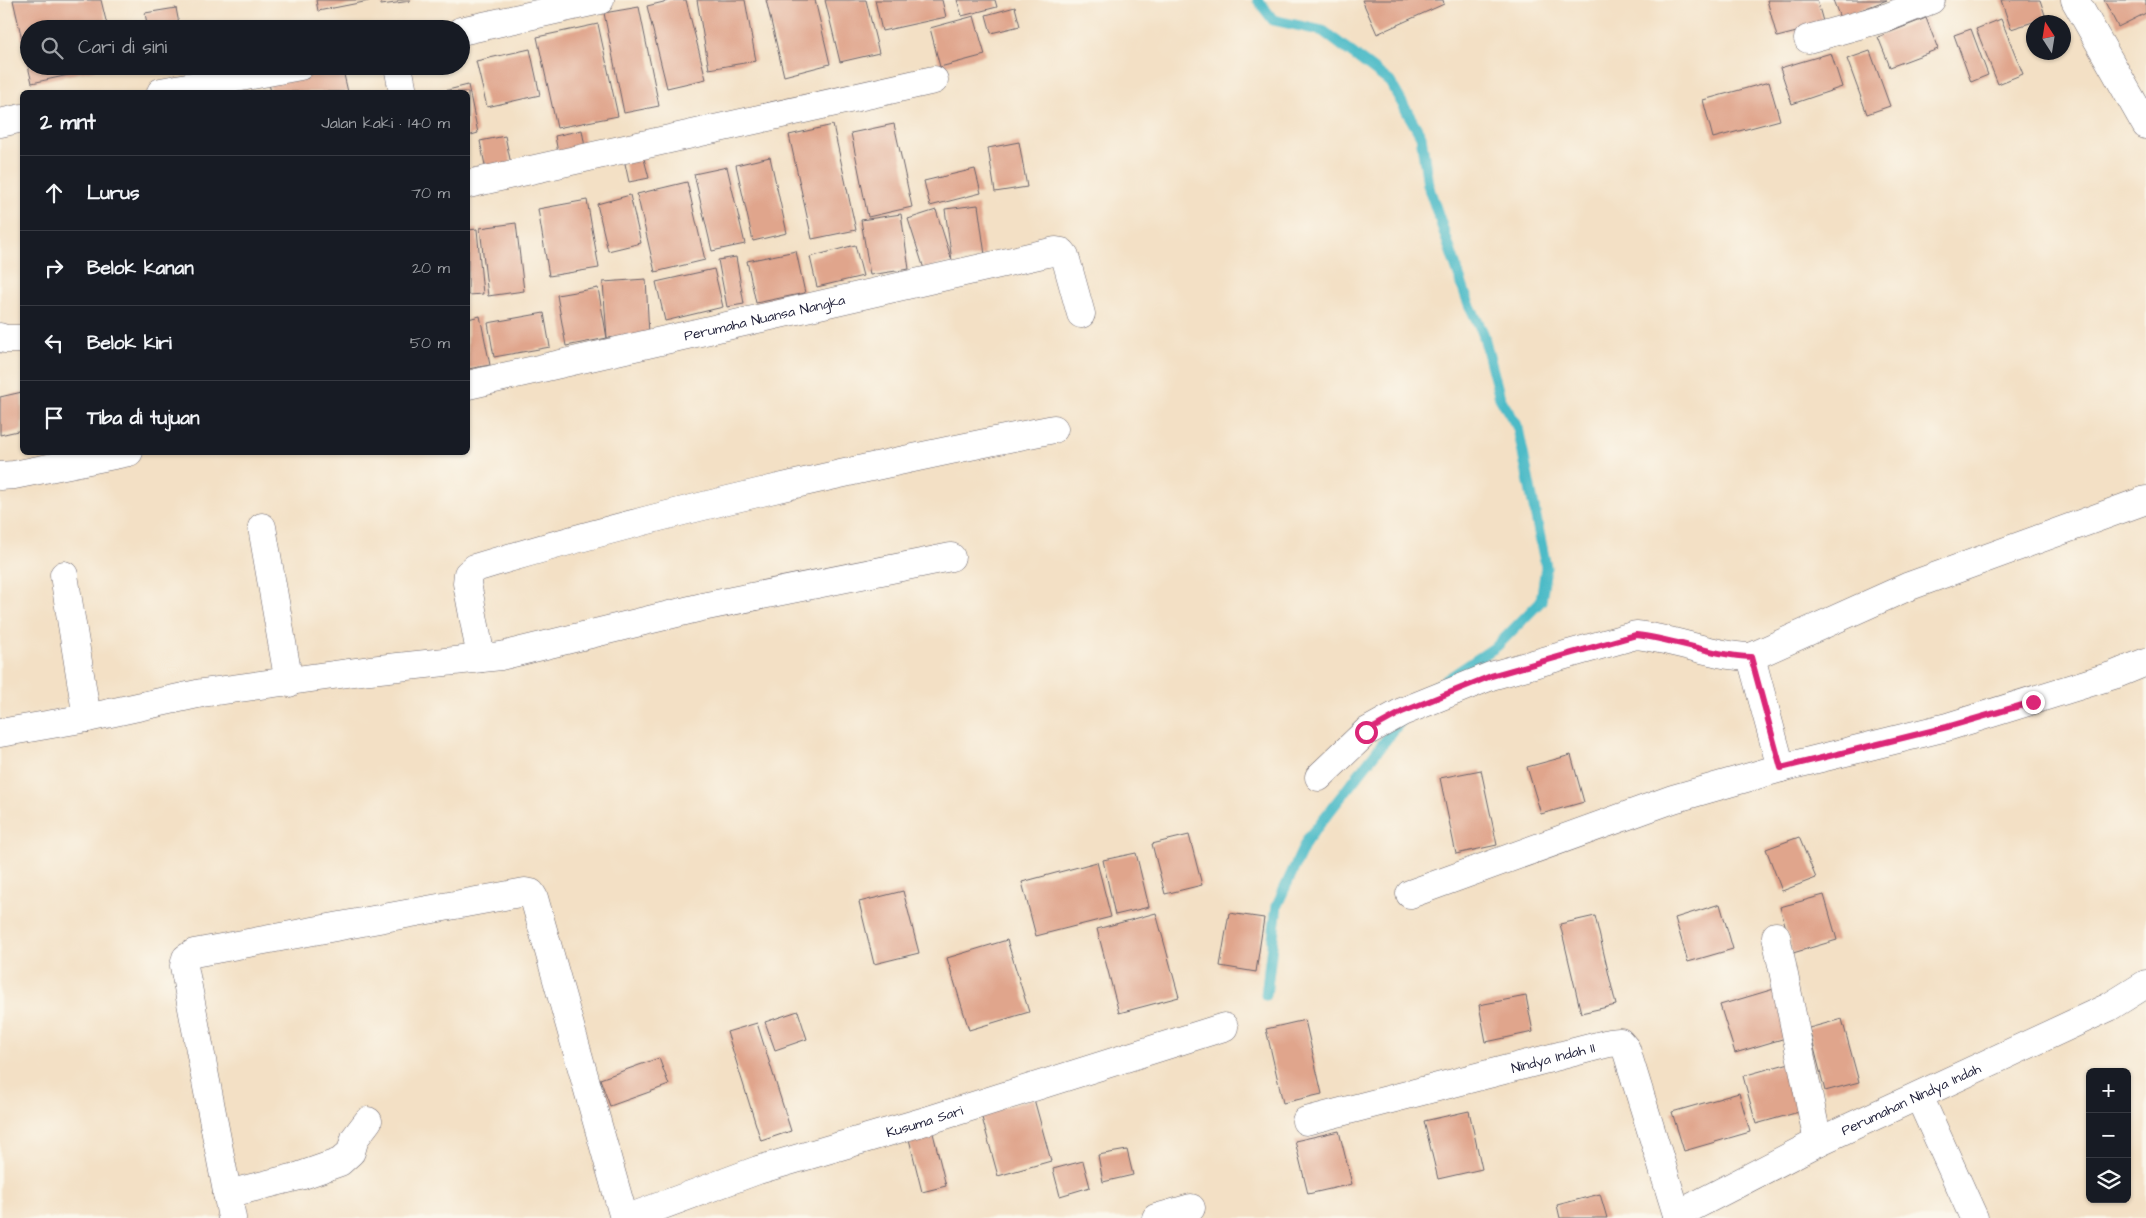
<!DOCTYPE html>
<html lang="id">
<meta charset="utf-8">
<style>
body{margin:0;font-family:"Architects Daughter",sans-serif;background:#20242c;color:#f1f3f6}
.controls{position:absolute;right:15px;bottom:15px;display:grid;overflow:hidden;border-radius:8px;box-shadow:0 1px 4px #0004}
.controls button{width:45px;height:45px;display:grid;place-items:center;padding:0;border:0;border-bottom:1px solid #363941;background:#171b24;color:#f1f3f6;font:25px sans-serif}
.compass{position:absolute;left:2026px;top:15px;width:45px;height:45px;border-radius:50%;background:#171b24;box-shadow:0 1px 4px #0004;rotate:348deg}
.stop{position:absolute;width:15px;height:15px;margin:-11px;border:4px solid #db2777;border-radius:50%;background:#fff}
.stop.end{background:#db2777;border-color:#fff;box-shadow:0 1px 5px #0008}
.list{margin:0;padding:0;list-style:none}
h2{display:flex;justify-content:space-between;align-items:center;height:65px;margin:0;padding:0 20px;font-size:21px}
h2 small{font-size:16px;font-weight:400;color:#9ea1a6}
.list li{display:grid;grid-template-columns:32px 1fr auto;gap:15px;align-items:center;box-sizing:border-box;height:75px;padding:0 20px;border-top:1px solid #363941}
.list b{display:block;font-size:19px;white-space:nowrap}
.list em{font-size:16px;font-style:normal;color:#9ea1a6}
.icon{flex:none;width:28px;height:28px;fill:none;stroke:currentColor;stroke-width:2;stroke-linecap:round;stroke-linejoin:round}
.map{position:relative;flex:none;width:2146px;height:1218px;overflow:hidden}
.search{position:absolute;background:#171b24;box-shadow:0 1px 4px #0004;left:20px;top:20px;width:450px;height:55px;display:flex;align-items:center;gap:12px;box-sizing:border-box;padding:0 18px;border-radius:28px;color:#9ea1a6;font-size:19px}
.panel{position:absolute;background:#171b24;box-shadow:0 1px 4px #0004;left:20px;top:90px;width:450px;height:365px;border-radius:8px}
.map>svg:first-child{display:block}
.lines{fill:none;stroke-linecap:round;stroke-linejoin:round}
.stream{stroke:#4dbbc7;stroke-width:11}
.building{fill:#e0a58c}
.minor-casing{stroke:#6b646b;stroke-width:29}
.tertiary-casing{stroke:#6b646b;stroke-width:29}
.minor{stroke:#fff;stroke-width:28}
.tertiary{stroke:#fff;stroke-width:28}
.route{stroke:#db2777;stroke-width:6}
.labels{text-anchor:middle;stroke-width:4.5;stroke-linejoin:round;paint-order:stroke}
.street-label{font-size:14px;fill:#22223b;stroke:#fbf7ec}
</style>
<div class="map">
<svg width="2146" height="1218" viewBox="0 0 2146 1218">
<rect width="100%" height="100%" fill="#fbf7ec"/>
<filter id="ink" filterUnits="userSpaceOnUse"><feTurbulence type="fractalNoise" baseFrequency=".02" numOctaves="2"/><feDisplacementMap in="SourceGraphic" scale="10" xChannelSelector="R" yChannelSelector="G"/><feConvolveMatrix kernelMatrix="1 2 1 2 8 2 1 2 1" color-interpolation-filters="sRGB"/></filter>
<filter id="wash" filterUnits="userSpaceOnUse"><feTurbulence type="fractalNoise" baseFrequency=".0096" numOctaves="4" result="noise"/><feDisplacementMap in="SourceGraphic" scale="20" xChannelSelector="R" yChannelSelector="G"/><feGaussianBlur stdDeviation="1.12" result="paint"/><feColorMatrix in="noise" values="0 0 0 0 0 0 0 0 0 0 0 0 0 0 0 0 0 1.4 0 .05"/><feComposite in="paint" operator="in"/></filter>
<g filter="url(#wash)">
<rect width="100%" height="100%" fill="#f3e0c5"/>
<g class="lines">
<g class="stream">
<polyline points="1258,0 1273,20 1323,31 1390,82 1421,136 1428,185 1468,302 1483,333 1500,398 1518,428 1546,567 1541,601 1497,646 1433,689"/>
<polyline points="1266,995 1277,905 1307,840 1399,723"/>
</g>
</g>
<g id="blocks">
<g class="building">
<polygon points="13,0 101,0 108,29 29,29 28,66"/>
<polygon points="316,0 369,0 369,1 318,11"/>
<polygon points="381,0 411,0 411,1 381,5"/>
<polygon points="672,0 686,0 706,79 667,88 647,6"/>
<polygon points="697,0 745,0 756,61 709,69"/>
<polygon points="766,0 815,0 830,64 784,76"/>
<polygon points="825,0 866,0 879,53 840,62"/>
<polygon points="875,0 942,0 946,17 882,31"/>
<polygon points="957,0 995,0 997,7 962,16"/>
<polygon points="1362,0 1443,0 1444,4 1377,34"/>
<polygon points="1767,0 1817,0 1824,25 1777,37"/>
<polygon points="1833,0 1887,0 1840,18"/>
<polygon points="2001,0 2040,0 2046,18 2011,29"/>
<polygon points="2104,0 2146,0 2146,13 2118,27"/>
<polygon points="639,7 659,106 624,113 604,13"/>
<polygon points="1015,7 1020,26 991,33 986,15"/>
<polygon points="176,8 180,29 148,29 145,13"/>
<polygon points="974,16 985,55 940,67 930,28"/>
<polygon points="1926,18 1938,49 1890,67 1878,37"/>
<polygon points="2001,19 2023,74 1998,84 1976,29"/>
<polygon points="598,24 618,116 557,128 537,37"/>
<polygon points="1971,29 1988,75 1971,82 1954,35"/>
<polygon points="530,49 540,95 487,107 476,61"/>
<polygon points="1870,51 1890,106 1867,114 1847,59"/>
<polygon points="1831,53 1842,87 1792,104 1780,68"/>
<polygon points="28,66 105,66 105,67 32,83"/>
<polygon points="156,66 179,66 179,67 157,71"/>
<polygon points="330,66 342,66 348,92 271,92 268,80"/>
<polygon points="1769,82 1780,120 1713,138 1703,100"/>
<polygon points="468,85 478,133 468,136 468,92 440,92"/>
<polygon points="894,124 912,207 868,217 851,133"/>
<polygon points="833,125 856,230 812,239 789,135"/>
<polygon points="582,130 585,147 558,153 555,136"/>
<polygon points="505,136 511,164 486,170 480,141"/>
<polygon points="1019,142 1027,187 995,192 988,148"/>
<polygon points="643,155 649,178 629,182 624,159"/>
<polygon points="770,157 787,233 753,241 736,165"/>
<polygon points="727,167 745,244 712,251 694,174"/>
<polygon points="975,169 981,193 930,206 924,181"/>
<polygon points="687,182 705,260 655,272 637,194"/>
<polygon points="630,195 641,243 608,251 597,204"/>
<polygon points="587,200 599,268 549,276 538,209"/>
<polygon points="978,205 985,255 952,261 924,269 908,219 936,210 952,261 945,209"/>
<polygon points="901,214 909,269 870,275 861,220"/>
<polygon points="516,223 524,291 488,296 480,228"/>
<polygon points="477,229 483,294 468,295 468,230"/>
<polygon points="855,245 863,276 817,287 810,257"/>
<polygon points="796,251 805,293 756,303 747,261"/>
<polygon points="736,257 744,304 727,307 718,260"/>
<polygon points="714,269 723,307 665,321 656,282"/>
<polygon points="646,279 649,335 607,338 603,282"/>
<polygon points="598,288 607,338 566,346 557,295"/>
<polygon points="544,313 550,347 494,357 488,323"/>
<polygon points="480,316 490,365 468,369 468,319"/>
<polygon points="22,392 22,430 0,435 0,397"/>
<polygon points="1571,755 1584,802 1541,814 1527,767"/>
<polygon points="1481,770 1497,845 1456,854 1440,778"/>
<polygon points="1189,835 1202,885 1165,894 1152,844"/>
<polygon points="1799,837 1816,878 1782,891 1766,849"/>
<polygon points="1136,853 1149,907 1115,915 1103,860"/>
<polygon points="1097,862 1111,917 1036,936 1022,882"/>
<polygon points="903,891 919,953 874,964 859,902"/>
<polygon points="1824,895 1837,940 1793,953 1780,907"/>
<polygon points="1720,904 1733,949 1688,962 1675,918"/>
<polygon points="1156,913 1179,997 1119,1013 1097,929"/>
<polygon points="1229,913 1264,918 1256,972 1220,966"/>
<polygon points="1595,916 1616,1005 1581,1013 1560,924"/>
<polygon points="1007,940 1029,1012 969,1030 947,958"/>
<polygon points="1774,989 1789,1037 1735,1053 1720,1005"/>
<polygon points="1526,996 1533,1032 1486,1042 1479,1005"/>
<polygon points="798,1011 807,1039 775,1050 765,1022"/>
<polygon points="1842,1019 1859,1082 1825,1091 1809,1028"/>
<polygon points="1305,1020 1322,1094 1283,1103 1266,1029"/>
<polygon points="757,1023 791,1131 761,1141 727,1032"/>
<polygon points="659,1058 669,1085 610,1106 600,1079"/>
<polygon points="1793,1062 1806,1110 1756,1124 1743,1076"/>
<polygon points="1739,1093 1750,1132 1684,1151 1672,1112"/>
<polygon points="1034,1099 1051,1161 998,1176 981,1114"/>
<polygon points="1469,1111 1482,1169 1438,1179 1424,1121"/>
<polygon points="932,1129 946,1186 922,1192 908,1135"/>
<polygon points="1339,1131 1352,1184 1308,1194 1295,1141"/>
<polygon points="1127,1150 1133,1175 1103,1182 1098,1155"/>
<polygon points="1083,1161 1090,1187 1060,1196 1053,1169"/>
<polygon points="1600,1194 1607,1218 1560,1218 1557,1205"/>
</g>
</g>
</g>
<g filter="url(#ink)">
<use href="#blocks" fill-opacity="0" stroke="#6b646b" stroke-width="1"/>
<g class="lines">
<defs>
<g id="minor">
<polyline points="461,31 600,0"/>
<polyline points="1808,39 1888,17 1931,0"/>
<polyline points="398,66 403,92"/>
<polyline points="161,92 300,66"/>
<polyline points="0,123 22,118"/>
<polyline points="468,184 934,80"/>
<polyline points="0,337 4,339 22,339"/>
<path id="s1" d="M468,385L1056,251L1062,252L1065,256L1081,314"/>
<polyline points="0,476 14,475 129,452"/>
<polyline points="262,527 289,683"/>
<polyline points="64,575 87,718"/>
<polyline points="1751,657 1781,768"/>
<path d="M481,658L467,583L468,574L475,568C665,511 859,468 1054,429"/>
<polyline points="0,733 87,718 202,693 370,670 501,656 702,607 951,557"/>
<path d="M1319,777L1366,732L1402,712L1491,676L1636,635C1675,639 1713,656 1751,657L1907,587L2146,500"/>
<polyline points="1410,894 1673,799 1781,768 1947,727 2114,675 2146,662"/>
<polyline points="1776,936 1818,1142"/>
<polyline points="1919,1096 1974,1218"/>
<path id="s2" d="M1306,1121L1609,1043L1620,1042L1626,1049L1678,1218"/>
<polyline points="227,1194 300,1176 340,1162 351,1152 355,1138 368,1121"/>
<path id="s3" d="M1677,1215L1818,1142L2109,1007L2146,984"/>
<polyline points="232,1218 184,966 186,958 194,953 525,892 531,893 534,898 624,1218"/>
<path id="s4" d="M628,1218L758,1170L929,1120L1224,1027"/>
<polyline points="1156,1218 1191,1208"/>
</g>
<polyline id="tertiary" points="2075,0 2146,125"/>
</defs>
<use href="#minor" class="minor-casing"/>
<use href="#tertiary" class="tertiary-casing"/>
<use href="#minor" class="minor"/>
<use href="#tertiary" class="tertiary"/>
</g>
</g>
<g class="lines" filter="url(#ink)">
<path class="route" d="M1366,732L1402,712L1491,676L1636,635C1674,639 1714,656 1751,657L1781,768L1947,727L2033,702"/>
</g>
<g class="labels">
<g class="street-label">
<text dy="5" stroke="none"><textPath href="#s1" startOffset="304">Perumaha Nuansa Nangka</textPath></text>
<text dy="5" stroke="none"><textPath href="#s2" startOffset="255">Nindya Indah II</textPath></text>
<text dy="5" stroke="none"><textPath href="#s3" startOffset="261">Perumahan Nindya Indah</textPath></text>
<text dy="5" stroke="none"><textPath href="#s4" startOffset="312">Kusuma Sari</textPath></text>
</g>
</g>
</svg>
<div class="controls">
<button>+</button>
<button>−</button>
<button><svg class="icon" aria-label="layers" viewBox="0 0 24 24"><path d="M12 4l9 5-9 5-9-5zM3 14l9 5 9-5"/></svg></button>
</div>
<svg class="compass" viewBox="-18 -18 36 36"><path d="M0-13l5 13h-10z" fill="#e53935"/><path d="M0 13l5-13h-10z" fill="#9ea1a6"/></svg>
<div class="stop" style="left:1366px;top:732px"></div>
<div class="stop end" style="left:2033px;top:702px"></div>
<div class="search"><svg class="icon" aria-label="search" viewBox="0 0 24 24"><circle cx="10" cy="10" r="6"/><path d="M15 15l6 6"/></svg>Cari di sini</div>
<section class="panel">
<h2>2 mnt<small>Jalan kaki · 140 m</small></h2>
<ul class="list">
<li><svg class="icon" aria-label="ahead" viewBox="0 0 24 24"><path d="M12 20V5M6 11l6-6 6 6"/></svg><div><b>Lurus</b></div><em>70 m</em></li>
<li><svg class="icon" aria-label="right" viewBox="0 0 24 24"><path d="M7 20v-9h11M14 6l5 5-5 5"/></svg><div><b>Belok kanan</b></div><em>20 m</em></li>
<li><svg class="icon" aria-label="left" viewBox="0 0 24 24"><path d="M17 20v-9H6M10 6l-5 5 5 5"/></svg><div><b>Belok kiri</b></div><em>50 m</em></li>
<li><svg class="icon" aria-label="arrive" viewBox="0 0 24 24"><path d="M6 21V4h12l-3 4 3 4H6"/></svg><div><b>Tiba di tujuan</b></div></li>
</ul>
</section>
</div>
